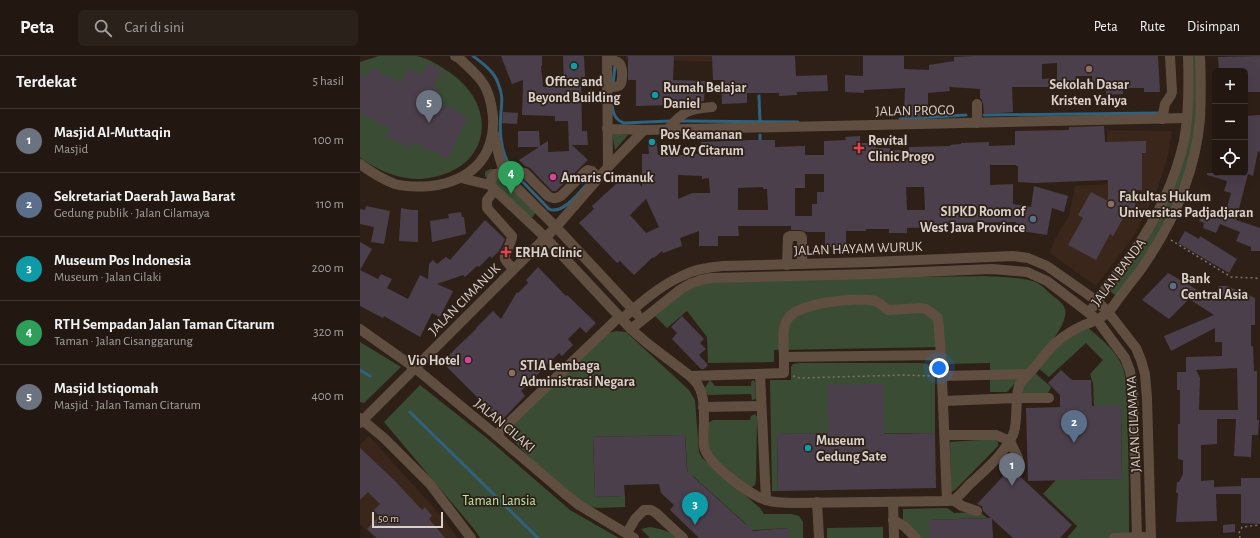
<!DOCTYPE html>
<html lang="id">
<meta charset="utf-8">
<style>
body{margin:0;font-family:"Alegreya Sans",sans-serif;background:#2a211a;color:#f1f3f6}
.controls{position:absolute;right:12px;top:12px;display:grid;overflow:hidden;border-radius:6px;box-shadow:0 4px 16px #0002}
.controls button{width:36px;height:36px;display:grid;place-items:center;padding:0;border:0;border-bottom:1px solid #3f3731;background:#221811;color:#f1f3f6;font:20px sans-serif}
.scale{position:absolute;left:12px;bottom:10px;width:71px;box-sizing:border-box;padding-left:4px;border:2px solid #dad0ca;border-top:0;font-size:11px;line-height:14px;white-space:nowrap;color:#dad0ca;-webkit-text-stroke:3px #2e2017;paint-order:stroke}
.you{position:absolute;left:579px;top:312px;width:14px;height:14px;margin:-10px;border:3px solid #fff;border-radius:50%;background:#1a73e8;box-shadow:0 0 0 6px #1a73e833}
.badge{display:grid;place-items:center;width:26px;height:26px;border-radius:50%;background:#8c9099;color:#fff;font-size:13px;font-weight:700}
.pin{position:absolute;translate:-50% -33px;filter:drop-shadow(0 1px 2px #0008)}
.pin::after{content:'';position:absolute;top:21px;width:14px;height:12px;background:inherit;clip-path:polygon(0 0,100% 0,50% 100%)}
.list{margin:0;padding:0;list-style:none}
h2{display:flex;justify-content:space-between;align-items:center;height:52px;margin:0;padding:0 16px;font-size:17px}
h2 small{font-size:13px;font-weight:400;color:#a2a09f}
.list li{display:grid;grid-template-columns:26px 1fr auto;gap:12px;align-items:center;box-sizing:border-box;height:64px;padding:0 16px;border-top:1px solid #3f3731}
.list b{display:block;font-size:15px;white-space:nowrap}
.list p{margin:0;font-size:13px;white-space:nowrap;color:#a2a09f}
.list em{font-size:13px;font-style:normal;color:#a2a09f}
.icon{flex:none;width:22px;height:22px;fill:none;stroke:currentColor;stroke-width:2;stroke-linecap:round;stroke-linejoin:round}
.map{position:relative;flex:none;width:900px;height:482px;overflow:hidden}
header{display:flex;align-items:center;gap:24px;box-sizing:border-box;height:56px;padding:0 20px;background:#221811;border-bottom:1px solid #3f3731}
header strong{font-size:19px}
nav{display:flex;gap:22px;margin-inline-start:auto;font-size:14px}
.search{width:280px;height:36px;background:#2a211a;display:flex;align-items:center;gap:10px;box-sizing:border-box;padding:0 14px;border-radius:6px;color:#a2a09f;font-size:15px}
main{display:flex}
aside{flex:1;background:#221811}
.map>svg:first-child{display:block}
.built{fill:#3a261a}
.green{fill:#3a4c33}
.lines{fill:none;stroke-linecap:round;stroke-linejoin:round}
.stream{stroke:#2e627f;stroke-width:3}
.building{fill:#4b3f4c;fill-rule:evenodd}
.path{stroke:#7f736b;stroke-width:1.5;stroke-dasharray:2 3;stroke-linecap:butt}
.minor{stroke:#604f40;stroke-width:10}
.culture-dot{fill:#0f9aa8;stroke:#2e2017;stroke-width:1.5}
.education-dot{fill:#8d6e63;stroke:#2e2017;stroke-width:1.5}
.health-dot{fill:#e0444e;stroke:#2e2017;stroke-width:1.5}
.hotel-dot{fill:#d1479c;stroke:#2e2017;stroke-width:1.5}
.service-dot{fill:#5c6f8a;stroke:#2e2017;stroke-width:1.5}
.labels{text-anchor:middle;stroke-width:3.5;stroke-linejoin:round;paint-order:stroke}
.poi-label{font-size:14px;font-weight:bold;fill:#dad0ca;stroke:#2e2017;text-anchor:start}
.street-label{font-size:14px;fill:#dad0ca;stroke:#2e2017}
.park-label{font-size:14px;fill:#b8e8a5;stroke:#2e2017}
</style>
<header>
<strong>Peta</strong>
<div class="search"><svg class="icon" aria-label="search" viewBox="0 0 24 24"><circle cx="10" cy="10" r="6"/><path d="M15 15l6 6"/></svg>Cari di sini</div>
<nav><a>Peta</a><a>Rute</a><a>Disimpan</a></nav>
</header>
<main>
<aside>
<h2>Terdekat<small>5 hasil</small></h2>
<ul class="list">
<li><span class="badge" style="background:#6b7280">1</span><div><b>Masjid Al-Muttaqin</b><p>Masjid</p></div><em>100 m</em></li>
<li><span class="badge" style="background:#5c6f8a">2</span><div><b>Sekretariat Daerah Jawa Barat</b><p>Gedung publik · Jalan Cilamaya</p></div><em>110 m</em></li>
<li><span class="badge" style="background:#0f9aa8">3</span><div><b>Museum Pos Indonesia</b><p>Museum · Jalan Cilaki</p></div><em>200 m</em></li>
<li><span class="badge" style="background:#2e9e5b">4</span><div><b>RTH Sempadan Jalan Taman Citarum</b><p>Taman · Jalan Cisanggarung</p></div><em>320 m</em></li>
<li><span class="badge" style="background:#6b7280">5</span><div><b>Masjid Istiqomah</b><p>Masjid · Jalan Taman Citarum</p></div><em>400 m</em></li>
</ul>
</aside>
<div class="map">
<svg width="900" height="482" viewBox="0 0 900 482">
<rect width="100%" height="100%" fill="#2e2017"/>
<g class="built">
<polygon points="266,0 382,0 382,7 265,3"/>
<polygon points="747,74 812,75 807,104 796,137 773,181 736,230 690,197 694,185 709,159 715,130 747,128"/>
<polygon points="9,380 75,453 98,482 15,482 0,468 0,389"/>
</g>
<g class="green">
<path d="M19,0H57C69,3 79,9 89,16C136,47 134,108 74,121C65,123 56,124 47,122C30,120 14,111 0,102V6Z"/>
<polygon points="830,0 838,0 834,86 819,137 792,189 758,237 755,239 750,235 751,232 818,113"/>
<polygon points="252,77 268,79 255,94"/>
<polygon points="130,113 134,113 176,155 173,161 167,161 125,120 125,116"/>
<path d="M625,220C638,221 669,221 679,228C684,231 688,236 693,240C697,243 703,247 705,253C711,273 660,321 647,336H630V307L586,308L585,291L414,294V306L348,307L347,281L327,255L307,272L294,259L330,227L413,223Z"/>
<path d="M727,271C740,282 757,295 763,312C768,328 767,346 767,363C769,403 769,442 769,482H707L717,470L683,438L696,424L762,423L761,350H734L733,328L730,318L743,304L726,287L689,321L678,312L700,287Z"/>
<polygon points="256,275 266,276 329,334 335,344 339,396 342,402 400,452 404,458 431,458 439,460 443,466 443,482 429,482 428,472 382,475 387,469 333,420 328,425 325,379 233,381 235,441 265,440 265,451 237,452 225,450 177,409 145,376 248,277"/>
<polygon points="0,286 41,311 4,347 0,346"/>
<path d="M439,307H561L567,308L574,313L575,319V377C522,378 470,377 417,378L418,435H412L410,324H431V311L433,308Z"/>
<polygon points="674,316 690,330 691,332 688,337 662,337 659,333"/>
<polygon points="350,324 355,330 391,330 391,326 393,324 395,326 396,343 392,344 391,338 348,339 344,333"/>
<polygon points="60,329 128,383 210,454 259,482 120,482 114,473 24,366"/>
<polygon points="395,358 397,361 396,424 395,429 389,433 352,400 349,394 348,370 348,367 353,364 390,364 391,360"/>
<polygon points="634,383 638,386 638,390 595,434 591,436 590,386"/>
<polygon points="587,452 594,457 620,456 627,462 570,464 570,482 561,482 543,465 543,453"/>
<path d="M290,471C300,473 311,475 319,482H290L281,473Z"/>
<polygon points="523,471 523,482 467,482 467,472"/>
</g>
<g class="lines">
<g class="stream">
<path d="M113,0C122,7 134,15 138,27C143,39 142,45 141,57C139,77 141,100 154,116"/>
<polyline points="253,28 255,9"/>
<polyline points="399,40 400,66"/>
<path d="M252,49C253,57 255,64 264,67L311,65"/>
<polyline points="624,59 799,57"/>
<polyline points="540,63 606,59"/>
<polyline points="320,65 438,66"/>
<polyline points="400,79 400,88"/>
<path d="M158,121L189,153C204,160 224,130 234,120"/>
<polyline points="0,314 10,320"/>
<polyline points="50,356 178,482"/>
</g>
</g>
<g class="building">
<polygon points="141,0 182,0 182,10 181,10 183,31 204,31 203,0 224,0 225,21 221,21 222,75 227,75 228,89 212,89 228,104 196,135 192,135 170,112 165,110 159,104 179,91 158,91 158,75 179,75 180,90 188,85 188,96 209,95 208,65 195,65 195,60 162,59 163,24 152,28"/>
<polygon points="268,0 314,0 313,24 345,25 344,45 330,48 314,47 314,49 276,50 276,24 268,24"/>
<polygon points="352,0 435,0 436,20 467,19 468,35 437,36 437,39 419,40 419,37 387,37 387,47 362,48 361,24 353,24"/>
<path d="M503,0H544V13L569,14V9L594,5V1L615,0H798L800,36H784V32H763V38L746,39V33H733L732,20H716V34H692V31H652L653,56L624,58L623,48L622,44L620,42V33L589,31L590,35L568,37V61L544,62L545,32L504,34V37L485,36V19L503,20ZM697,7V22L682,23V8Z"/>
<polygon points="900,0 900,36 885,36 885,15 859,15 858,1"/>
<polygon points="68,7 82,14 73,31 80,35 76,45 108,61 87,103 54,86 51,92 26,80 30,72 0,57 0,17 8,21 12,12 41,27 49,12 62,19"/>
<polygon points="143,56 158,57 157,68 142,67"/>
<polygon points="900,59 900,96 898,95 893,120 888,118 876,164 900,172 900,195 891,195 891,191 876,185 880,176 860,168 856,177 843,172 844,167 839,165 845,151 865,159 871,137 864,135 867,125 847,119 847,117 885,117 885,60"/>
<path d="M744,70L745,86L786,85V97H782V134H776L775,152H769L753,180L750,178L736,204L708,189L723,162L718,159L731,136L748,145V124L675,127L658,126V110H656V109H630V129L653,128V148L671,151L674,130L708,140L704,156L692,152L687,179L655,174L656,166L585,167V171L547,172V177H529V173H506V175H486V191H465V176H446L441,174H431V170H378L379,180H358V190H339V175L320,182L322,190L303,197L302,195L294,202L293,201L274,219L260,205L257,207L219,167L234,153L232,150L269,116L282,131V98H289L288,84L296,83L298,99H325V98H341V86L391,84H415V91L445,90V99H464V85L486,84L485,81L500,80V87H516V92H530V94H549V91L590,90V89L601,88V87L629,86V90L655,89V75L709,74V71ZM445,118H464V136H457V148H452V160H435V132H445ZM318,119L342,120V123L349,122L350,137H332L318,143ZM403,131V133H407L408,154H378V132ZM546,131H564L565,154H547ZM286,143L299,171L286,177L270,159Z"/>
<polygon points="6,150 30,155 24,188 11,186 14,171 0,168 0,153 5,154"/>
<polygon points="41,152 51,154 58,154 58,186 39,185"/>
<polygon points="101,156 102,161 104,161 106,178 72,186 70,165 89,162 88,158"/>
<polygon points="125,164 145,183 140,194 132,202 130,200 119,211 117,210 105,221 103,219 77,228 93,235 80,261 72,257 60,281 24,260 23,262 0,250 0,214 18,223 21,218 32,223 27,232 48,243 60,219 68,223 69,208 73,204 77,208 86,201 90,204"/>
<polygon points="825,175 839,183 840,180 877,203 869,217 818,187"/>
<polygon points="0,186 12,193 0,214"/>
<polygon points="178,211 206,240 207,239 236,267 226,277 220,271 208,283 213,289 202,300 199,297 161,335 165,340 141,365 87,311 88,300 116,273 116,272 133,255 141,263 157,236 158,237 168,227 166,224"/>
<path d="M808,217L853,243L859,230H867L895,242V269H891V290H893L894,315H897V364H899L898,379H892L891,401L874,400L876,363H857V388L841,389V425L854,424V431L881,430V422H900V468L881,467V438H856L857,465L816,466L818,437H816L817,426H819L823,418V404L818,403V368H820V334H817V316H826V301L862,300V286H855V272L811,295L804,280L854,259L829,243L809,263L782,244ZM877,312L878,354H839L840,322L836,314Z"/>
<polygon points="322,260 344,283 340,287 346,293 339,299 348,309 344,313 341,313 312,283 317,277 311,271"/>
<polygon points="701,314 712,324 731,324 732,350 761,349 762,423 668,425 666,352 700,351 700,339 688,327"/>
<polygon points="523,328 524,378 575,377 576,432 418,435 417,378 468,377 467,329"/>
<polygon points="325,379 327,415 393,475 429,472 429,482 339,482 310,454 314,449 301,437 299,428 264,429 265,440 235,441 233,381"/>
<polygon points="0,392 33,423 62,454 65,451 72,460 69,463 85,482 17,482 7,473 19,460 14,454 20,448 8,436 0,444"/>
<polygon points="651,412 712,469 700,482 653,482 632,463 633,482 570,482 569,464 631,462 623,455 622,450 617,448"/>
<polygon points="875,468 875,476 863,477 863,469"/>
</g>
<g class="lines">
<g class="path">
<polyline points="811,184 871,221 896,222 900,224"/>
<polyline points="433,320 440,322 544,319 573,320"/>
<polyline points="880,482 879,477 882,471 900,469"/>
</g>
<g class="minor">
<polyline points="247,0 248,111"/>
<path d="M247,3C251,4 256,4 259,7C263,10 263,25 260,29C257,32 251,31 247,31"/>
<polyline points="617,48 617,67"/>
<polyline points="802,63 805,48 811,39 812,36 810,0"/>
<polyline points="247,73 284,74 827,62"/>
<path d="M308,73C323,55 329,53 352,51"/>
<polyline points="134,78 139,100 144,116 150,125 196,171 277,258"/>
<path d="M0,108C11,116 22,123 35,128C46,131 59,131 71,130C110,125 135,102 133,61C132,53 131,43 127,35C122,22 109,12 99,2L95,0"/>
<path d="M101,122L130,129L135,134L185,181L271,273L287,287L330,320L424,317V301L581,299L587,445L436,447C426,447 415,447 406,444C390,439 346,407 344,390C342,372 348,346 338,329C336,326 333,323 330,320"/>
<path d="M150,125C154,121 158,115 165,117L188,140C193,143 195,143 201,140L225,116L228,114L232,115L238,122"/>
<path d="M130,129C131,120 135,117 144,116"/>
<path d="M135,134L127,144V152L152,180C152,187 143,199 145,203C146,206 151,210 153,213"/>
<polyline points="427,209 428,181 430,180 441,180 442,182 442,208"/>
<path d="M733,251C745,231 761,214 774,195C797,162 815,124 824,85C829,57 829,28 828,0"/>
<path d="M262,263C279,248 301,229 322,220C335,213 349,211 363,210L511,206L653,200L668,202L687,210L737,245L748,256L776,292L781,304L785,318L787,342L791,482"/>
<polyline points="0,273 55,312 136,379 204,437 219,449 274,482"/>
<polyline points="271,273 321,233 330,228 341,224 351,222 512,218 632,213 667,216 687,225 729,257 737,264 765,302 770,315 773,333 777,482"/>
<path d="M424,301C424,290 421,274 427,264C437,246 497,241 515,245C521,247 523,251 528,254L562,252L566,253L578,262L581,299"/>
<polyline points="400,318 406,444"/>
<polyline points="582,320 669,318"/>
<path d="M584,345L657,342C658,324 664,324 674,312C682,303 688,293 698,285C705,279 715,273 724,269C733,266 740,263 747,257C752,253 755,247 759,242C765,234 772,225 779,216C811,171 835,119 840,63C841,42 841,21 840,0"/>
<polyline points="343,351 401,350"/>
<polyline points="0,362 24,382 70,428 111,482"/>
<polyline points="0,367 196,171 248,111 284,74"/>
<polyline points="136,379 259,261"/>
<polyline points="585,379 636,379 650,385 658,402 659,411"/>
<polyline points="593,444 602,450 617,455"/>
<path d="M587,445C589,445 591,445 593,444C599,441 604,434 609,429C624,415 647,396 654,376C657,365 656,353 657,342H689"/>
<polyline points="457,446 459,482"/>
<polyline points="533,446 534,482"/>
<polyline points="533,464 544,470 556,482"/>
<polyline points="267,477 275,463 284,454 291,454 296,457 323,482"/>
<polyline points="754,482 784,481"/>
</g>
</g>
<g class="culture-dot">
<circle cx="214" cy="10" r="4"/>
<circle cx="295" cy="39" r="4"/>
<circle cx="292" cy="86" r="4"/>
<circle cx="448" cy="392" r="4"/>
</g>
<g class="education-dot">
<circle cx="729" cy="13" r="4"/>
<circle cx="751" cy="148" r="4"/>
<circle cx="152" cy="317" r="4"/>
</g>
<g class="health-dot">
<path d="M497 86h4v4h4v4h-4v4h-4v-4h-4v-4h4z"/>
<path d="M144 190h4v4h4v4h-4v4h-4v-4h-4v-4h4z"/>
</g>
<g class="hotel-dot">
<circle cx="193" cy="121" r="4"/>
<circle cx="108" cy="304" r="4"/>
</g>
<g class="service-dot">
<circle cx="673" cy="163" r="4"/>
<circle cx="813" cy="230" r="4"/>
</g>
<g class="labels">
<g class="poi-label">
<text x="214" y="30" text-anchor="middle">Office and<tspan x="214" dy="16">Beyond Building</tspan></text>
<text x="729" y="33" text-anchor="middle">Sekolah Dasar<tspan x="729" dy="16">Kristen Yahya</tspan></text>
<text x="303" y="36">Rumah Belajar<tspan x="303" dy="16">Daniel</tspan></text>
<text x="300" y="83">Pos Keamanan<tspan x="300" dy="16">RW 07 Citarum</tspan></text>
<text x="508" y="89">Revital<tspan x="508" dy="16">Clinic Progo</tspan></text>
<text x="201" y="126">Amaris Cimanuk</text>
<text x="759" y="145">Fakultas Hukum<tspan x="759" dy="16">Universitas Padjadjaran</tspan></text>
<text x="665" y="160" text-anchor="end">SIPKD Room of<tspan x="665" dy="16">West Java Province</tspan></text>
<text x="155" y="201">ERHA Clinic</text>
<text x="821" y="227">Bank<tspan x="821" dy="16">Central Asia</tspan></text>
<text x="100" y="309" text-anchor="end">Vio Hotel</text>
<text x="160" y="314">STIA Lembaga<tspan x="160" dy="16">Administrasi Negara</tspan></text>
<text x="456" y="389">Museum<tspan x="456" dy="16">Gedung Sate</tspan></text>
</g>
<g class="street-label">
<text transform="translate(555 54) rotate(-1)" y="5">JALAN PROGO</text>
<text transform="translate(498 192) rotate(-2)" y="5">JALAN HAYAM WURUK</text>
<text transform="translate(758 216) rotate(-53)" y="5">JALAN BANDA</text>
<text transform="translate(104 243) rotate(-45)" y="5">JALAN CIMANUK</text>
<text transform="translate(773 368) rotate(-93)" y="5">JALAN CILAMAYA</text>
<text transform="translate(145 369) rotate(40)" y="5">JALAN CILAKI</text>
</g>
<g class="park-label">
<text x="139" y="449">Taman Lansia</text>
</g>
</g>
</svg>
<div class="controls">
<button>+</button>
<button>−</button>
<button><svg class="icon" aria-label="locate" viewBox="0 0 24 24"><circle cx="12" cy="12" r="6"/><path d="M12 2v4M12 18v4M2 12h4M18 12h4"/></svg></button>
</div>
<div class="scale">50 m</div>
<div class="you"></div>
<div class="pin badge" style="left:652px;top:430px;background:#6b7280">1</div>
<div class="pin badge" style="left:714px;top:387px;background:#5c6f8a">2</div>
<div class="pin badge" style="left:335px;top:469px;background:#0f9aa8">3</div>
<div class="pin badge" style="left:151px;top:138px;background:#2e9e5b">4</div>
<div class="pin badge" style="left:69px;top:67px;background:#6b7280">5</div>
</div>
</main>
